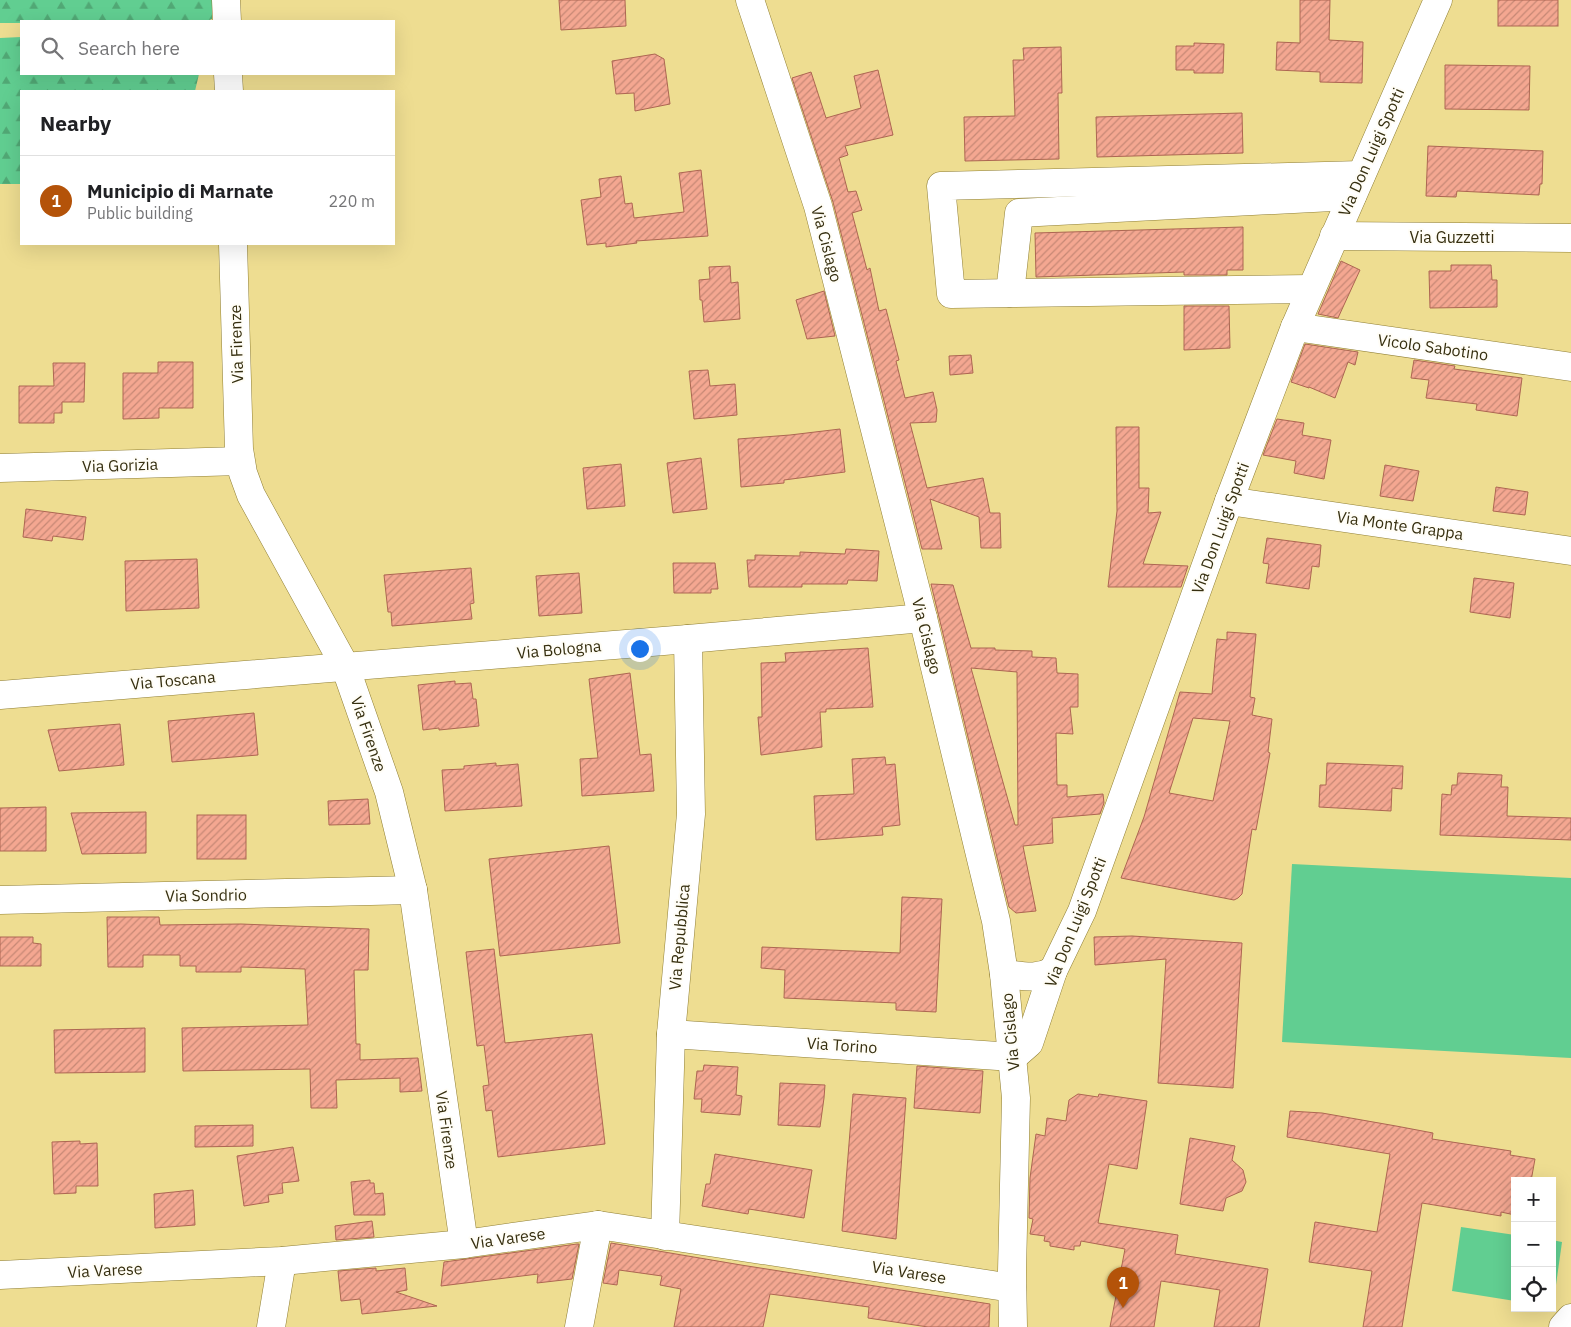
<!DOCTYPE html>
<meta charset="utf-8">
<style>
body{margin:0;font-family:"IBM Plex Sans",sans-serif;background:#f6f6f6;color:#202124}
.controls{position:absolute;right:15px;bottom:15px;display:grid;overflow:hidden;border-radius:0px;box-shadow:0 5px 20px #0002}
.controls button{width:45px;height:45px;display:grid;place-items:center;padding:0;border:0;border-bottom:1px solid #e0e0e0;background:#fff;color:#202124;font:25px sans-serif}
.you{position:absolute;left:639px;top:648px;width:18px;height:18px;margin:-12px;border:4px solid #fff;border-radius:50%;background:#1a73e8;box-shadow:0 0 0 8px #1a73e833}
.badge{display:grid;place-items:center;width:32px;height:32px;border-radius:50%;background:#b45309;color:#fff;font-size:16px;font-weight:700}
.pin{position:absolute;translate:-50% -41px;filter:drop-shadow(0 1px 2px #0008)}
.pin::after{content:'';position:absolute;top:26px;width:18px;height:15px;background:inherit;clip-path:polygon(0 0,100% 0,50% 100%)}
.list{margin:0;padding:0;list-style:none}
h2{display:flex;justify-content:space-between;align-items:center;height:65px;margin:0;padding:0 20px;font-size:21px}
h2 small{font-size:16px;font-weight:400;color:#757577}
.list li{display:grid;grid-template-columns:32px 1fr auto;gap:15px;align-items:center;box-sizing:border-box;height:90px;padding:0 20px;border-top:1px solid #e0e0e0}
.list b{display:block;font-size:19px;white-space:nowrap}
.list p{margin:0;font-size:16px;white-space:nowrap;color:#757577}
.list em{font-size:16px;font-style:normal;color:#757577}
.icon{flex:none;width:28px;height:28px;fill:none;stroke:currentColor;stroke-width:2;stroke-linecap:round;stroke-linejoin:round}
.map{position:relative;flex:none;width:1571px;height:1327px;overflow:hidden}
.search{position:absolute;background:#fff;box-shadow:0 5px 20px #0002;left:20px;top:20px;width:375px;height:55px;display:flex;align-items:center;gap:12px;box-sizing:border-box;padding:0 18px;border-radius:0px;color:#757577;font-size:19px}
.panel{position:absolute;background:#fff;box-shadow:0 5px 20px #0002;left:20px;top:90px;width:375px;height:155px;border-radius:0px}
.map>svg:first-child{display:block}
.forest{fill:url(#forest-firs)}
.garden{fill:#61ce91}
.building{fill:url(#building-hatch);stroke:#ad6652;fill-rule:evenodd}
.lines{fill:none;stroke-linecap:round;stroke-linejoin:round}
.minor-casing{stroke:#907f34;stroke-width:29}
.minor{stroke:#fff;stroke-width:28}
.labels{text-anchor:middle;stroke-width:4;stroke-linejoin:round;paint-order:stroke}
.street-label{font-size:16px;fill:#362f10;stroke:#fffdf6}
</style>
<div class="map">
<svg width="1571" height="1327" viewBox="0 0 1571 1327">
<defs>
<pattern id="forest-firs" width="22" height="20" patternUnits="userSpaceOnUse" patternTransform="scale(1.25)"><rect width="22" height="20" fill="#61ce91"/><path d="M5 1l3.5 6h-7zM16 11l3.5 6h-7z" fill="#51a875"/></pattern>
<pattern id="building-hatch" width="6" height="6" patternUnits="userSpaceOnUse" patternTransform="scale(1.25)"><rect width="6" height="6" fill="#f4a791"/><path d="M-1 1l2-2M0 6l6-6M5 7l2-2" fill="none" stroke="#c68875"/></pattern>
</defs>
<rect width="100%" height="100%" fill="#eedd91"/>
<g class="forest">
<polygon points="0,0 212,0 212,19 207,21 21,21 21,23 0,23"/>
<polygon points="21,37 21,74 199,74 195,91 21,91 21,184 0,184 0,38"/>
</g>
<g class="garden">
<polygon points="1292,864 1571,878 1571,1058 1282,1042"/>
<polygon points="1461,1227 1515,1235 1515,1301 1452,1291"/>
<polygon points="1552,1240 1562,1242 1553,1306 1552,1306"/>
</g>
<g class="building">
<polygon points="559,0 625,0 626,26 561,30"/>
<polygon points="1300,0 1330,0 1329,40 1363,42 1362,83 1320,82 1320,72 1276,70 1277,42 1300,43"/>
<rect x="1498" y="0" width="60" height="26"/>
<polygon points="1194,43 1224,44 1223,73 1194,73 1194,70 1176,70 1176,46 1194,46"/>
<polygon points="1061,47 1062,93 1058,93 1059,159 965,161 964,117 1015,116 1013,60 1024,60 1023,48"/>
<polygon points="655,54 664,59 670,104 635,111 634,93 616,94 612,61"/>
<polygon points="1445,65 1530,66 1529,110 1445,109"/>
<polygon points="878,70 893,135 845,146 848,155 839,158 848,192 856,191 862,210 852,213 867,270 870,268 879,311 886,309 899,360 896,361 905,398 933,392 937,410 936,422 910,423 927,488 983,478 990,513 1000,513 1001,548 981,548 979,517 930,499 942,549 922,549 833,202 792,78 811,72 826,118 861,108 854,76"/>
<polygon points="1242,113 1243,153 1097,157 1096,117"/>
<polygon points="1428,146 1543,151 1542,184 1540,184 1539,195 1457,191 1456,197 1426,196"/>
<polygon points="701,170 708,236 636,241 637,243 606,247 606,243 587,245 581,200 601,197 599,179 621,176 625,204 632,203 634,218 684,212 679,173"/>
<polygon points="1243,227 1243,270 1227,270 1227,275 1184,275 1184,272 1036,277 1035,233"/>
<polygon points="1341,261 1360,270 1338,318 1318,314"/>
<polygon points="1451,265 1491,265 1492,280 1497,280 1497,307 1430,308 1429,271 1451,271"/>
<polygon points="730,266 731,283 738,282 740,319 704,322 702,300 700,300 699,280 710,279 709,267"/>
<polygon points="824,291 835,336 807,339 796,300"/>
<polygon points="1184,306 1229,306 1230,348 1184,350"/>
<polygon points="1305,344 1358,352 1355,365 1348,362 1335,398 1309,387 1309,388 1291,382"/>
<polygon points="971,355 973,373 950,375 949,356"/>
<polygon points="1414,360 1455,366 1454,369 1522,378 1517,416 1476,410 1477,404 1426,398 1429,380 1411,378"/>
<polygon points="158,362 193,362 193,408 159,408 159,418 123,419 123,373 158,373"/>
<polygon points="53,363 85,363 84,402 62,402 62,413 54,413 54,423 19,423 19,386 54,386"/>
<polygon points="708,370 710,386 735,384 737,415 694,419 689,371"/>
<polygon points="1277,419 1304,423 1302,435 1331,440 1324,479 1294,473 1296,461 1263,455"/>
<polygon points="1116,427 1139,427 1139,488 1149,488 1148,513 1161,512 1143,564 1188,566 1181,587 1108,587 1117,511"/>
<polygon points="840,429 845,472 784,480 784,483 741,487 738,439 790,435"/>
<polygon points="701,458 707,509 673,513 667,463"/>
<polygon points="621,464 625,506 587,509 583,468"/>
<polygon points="1385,465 1419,471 1413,501 1380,496"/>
<polygon points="1496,487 1528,492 1525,515 1493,511"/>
<polygon points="26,509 86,517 83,540 53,536 52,541 23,537"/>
<polygon points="1267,538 1321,545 1319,567 1312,566 1309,589 1266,583 1269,564 1263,563"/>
<polygon points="846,549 879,551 877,581 848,580 847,584 802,584 802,587 749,587 747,560 755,560 755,555 800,556 800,552 845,554"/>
<polygon points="197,559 199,608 126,611 125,561"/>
<polygon points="673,563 715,563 718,589 711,589 711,593 674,593"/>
<polygon points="471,568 474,603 470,604 472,619 392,626 391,612 388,612 384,575"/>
<polygon points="579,573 582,613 539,616 536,576"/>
<polygon points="1474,578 1514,583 1510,618 1470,612"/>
<path d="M931,584L953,585L971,648H995V650L1032,651V657L1056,658L1057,673L1078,674V707H1070L1073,734L1056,733L1057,785H1067V797L1103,794L1104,803L1100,814L1052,818L1053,843L1023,846L1036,911L1016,913L1009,907ZM971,668L1017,672L1018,825H1015Z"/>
<path d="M1227,632L1256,634L1250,697L1255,698L1252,715L1272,719L1268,752L1270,753L1256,830L1252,829L1242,894L1238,898L1234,900L1121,878L1144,817L1180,692L1212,694L1217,639L1227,640ZM1193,718L1230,721L1213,801L1169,793Z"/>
<polygon points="868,648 873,707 826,709 826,712 820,712 822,747 761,755 758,717 762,717 761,663 786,662 785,653"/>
<polygon points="630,673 640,755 651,754 654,791 582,796 580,759 598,758 589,679"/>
<polygon points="455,681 455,684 471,683 473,699 476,699 479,726 439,730 439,728 423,730 418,685"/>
<polygon points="254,713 258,755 172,762 168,721"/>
<polygon points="120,724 124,765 59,771 48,730"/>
<polygon points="885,757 886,765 895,764 900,825 882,827 883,835 816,840 814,796 854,794 852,759"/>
<polygon points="496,763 496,766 518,764 522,806 445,811 442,770 464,769 464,766"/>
<polygon points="1327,763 1403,766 1402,789 1392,788 1391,811 1319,807 1320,785 1326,785"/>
<polygon points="1458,773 1502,775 1501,787 1508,787 1507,816 1571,818 1571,840 1440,835 1442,794 1451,795 1452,785 1457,785"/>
<polygon points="368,799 370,824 329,825 328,801"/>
<polygon points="46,807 46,851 0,851 0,808"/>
<polygon points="146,812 146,853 82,854 71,813"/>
<rect x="197" y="815" width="49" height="44"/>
<polygon points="609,846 620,943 500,956 489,859"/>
<polygon points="902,897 942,899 936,1012 896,1010 896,1003 784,998 785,970 761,968 762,947 900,953"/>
<polygon points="107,917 159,917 160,925 241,924 369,929 368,970 354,970 356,1044 360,1044 360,1060 418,1058 422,1091 400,1092 400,1078 336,1080 337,1108 311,1108 310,1069 183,1071 182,1028 308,1025 305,969 241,967 241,972 196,972 196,966 180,966 180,955 143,955 143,967 108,967"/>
<polygon points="1132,936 1242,943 1233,1088 1158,1083 1166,959 1095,965 1094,937"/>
<polygon points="0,937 33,937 33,943 41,944 41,966 0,966"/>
<polygon points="494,949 505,1043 592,1034 605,1144 498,1157 492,1110 486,1111 483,1086 489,1085 484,1045 477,1046 466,952"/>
<polygon points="145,1028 145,1072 55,1073 54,1030"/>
<polygon points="704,1065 738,1067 736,1095 742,1096 740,1115 701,1112 702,1099 694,1099 697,1071 703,1071"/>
<polygon points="917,1066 983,1071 980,1113 914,1108"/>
<polygon points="780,1083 825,1085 824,1098 820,1127 778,1125"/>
<polygon points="853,1094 906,1098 896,1239 842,1231"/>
<polygon points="1078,1094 1098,1097 1099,1094 1147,1101 1137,1169 1109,1164 1098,1223 1178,1235 1175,1254 1268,1269 1259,1327 1214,1327 1220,1290 1161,1281 1154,1327 1110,1327 1125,1249 1081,1241 1080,1246 1074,1246 1074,1250 1050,1246 1050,1242 1044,1241 1045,1236 1030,1234 1033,1219 1029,1218 1030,1178 1036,1134 1045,1136 1047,1118 1066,1121 1069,1100"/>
<polygon points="1290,1111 1322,1113 1396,1126 1433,1133 1432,1139 1511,1151 1510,1155 1535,1159 1531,1181 1515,1181 1515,1215 1501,1212 1501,1216 1422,1203 1402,1327 1363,1327 1372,1271 1309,1262 1315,1222 1377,1232 1390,1154 1287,1137"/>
<polygon points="253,1125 253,1146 195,1147 195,1126"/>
<polygon points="1190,1138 1235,1146 1232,1160 1243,1170 1246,1182 1242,1191 1226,1198 1223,1211 1180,1204"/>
<polygon points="80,1141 80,1144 97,1143 98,1186 76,1186 76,1193 54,1194 52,1142"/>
<polygon points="293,1147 299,1181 282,1183 283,1193 268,1195 269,1202 244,1206 237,1156"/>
<polygon points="715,1154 812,1170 804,1218 749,1209 748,1214 702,1206 706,1184 710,1184"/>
<polygon points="370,1180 370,1183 374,1183 375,1194 383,1193 385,1215 354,1215 351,1182"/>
<polygon points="193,1190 195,1225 155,1228 154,1194"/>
<polygon points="372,1221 374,1237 336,1240 335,1226"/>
<polygon points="611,1243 741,1265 990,1304 989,1327 928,1327 868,1318 869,1307 770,1294 763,1327 674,1327 681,1289 660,1285 662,1276 619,1270 617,1285 603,1283"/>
<polygon points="577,1244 579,1244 572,1279 537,1283 538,1274 441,1286 444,1262"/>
<polygon points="376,1268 376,1271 405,1268 407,1290 396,1292 437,1306 362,1314 360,1299 341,1301 338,1271"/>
</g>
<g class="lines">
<defs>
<g id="minor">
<polyline points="226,0 227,21"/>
<polyline points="750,0 818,206 923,618 996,921 1004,974 1016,1098 1012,1271 1013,1327"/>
<polyline points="228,74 229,91"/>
<polyline points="1334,236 1571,238"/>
<polyline points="233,244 239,449 243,473 251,495 345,666 389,792 413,890 464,1244"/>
<polyline points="1311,289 951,294 941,186 1361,175"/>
<polyline points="1010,293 1019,213 1352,196"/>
<polyline points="1295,327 1571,367"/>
<polyline points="0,468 240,461"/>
<polyline points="1229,501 1571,551"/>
<polyline points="0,695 688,639 923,618"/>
<polyline points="0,900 413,890"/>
<path d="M1004,974C1024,976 1035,980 1053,971"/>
<polyline points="671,1034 1013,1057"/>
<polyline points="1013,1057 1029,1043 1053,971 1082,911 1229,501 1295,327 1438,0"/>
<polyline points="665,1236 671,1034 691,814 688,639"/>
<polyline points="0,1275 282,1261 464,1244 598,1225 1012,1288"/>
<polyline points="271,1327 282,1261"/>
<polyline points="579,1327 598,1225"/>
<polyline points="1563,1327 1571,1318"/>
</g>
</defs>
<use href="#minor" class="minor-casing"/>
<use href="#minor" class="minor"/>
</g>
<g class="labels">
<g class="street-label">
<text transform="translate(1371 152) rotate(-66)" y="6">Via Don Luigi Spotti</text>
<text x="1452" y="243">Via Guzzetti</text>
<text transform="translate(827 244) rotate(75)" y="6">Via Cislago</text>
<text transform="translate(236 344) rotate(-92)" y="6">Via Firenze</text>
<text transform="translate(1433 347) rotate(8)" y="6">Vicolo Sabotino</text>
<text transform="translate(120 465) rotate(-2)" y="6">Via Gorizia</text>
<text transform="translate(1400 525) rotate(8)" y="6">Via Monte Grappa</text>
<text transform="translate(1220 528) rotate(-70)" y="6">Via Don Luigi Spotti</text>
<text transform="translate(927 636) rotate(76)" y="6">Via Cislago</text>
<text transform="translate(559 649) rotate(-5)" y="6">Via Bologna</text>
<text transform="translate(173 680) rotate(-5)" y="6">Via Toscana</text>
<text transform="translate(369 734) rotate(71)" y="6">Via Firenze</text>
<text transform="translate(206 895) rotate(-1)" y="6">Via Sondrio</text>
<text transform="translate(1075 922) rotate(-68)" y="6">Via Don Luigi Spotti</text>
<text transform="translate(679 937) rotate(-85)" y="6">Via Repubblica</text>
<text transform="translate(1010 1032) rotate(-95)" y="6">Via Cislago</text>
<text transform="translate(842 1045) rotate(4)" y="6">Via Torino</text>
<text transform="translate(447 1130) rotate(82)" y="6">Via Firenze</text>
<text transform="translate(508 1238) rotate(-8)" y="6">Via Varese</text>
<text transform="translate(105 1270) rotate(-3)" y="6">Via Varese</text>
<text transform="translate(909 1272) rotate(9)" y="6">Via Varese</text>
</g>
</g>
</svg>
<div class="controls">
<button>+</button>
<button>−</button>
<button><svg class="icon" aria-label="locate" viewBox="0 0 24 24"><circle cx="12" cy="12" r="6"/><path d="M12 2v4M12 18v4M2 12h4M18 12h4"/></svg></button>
</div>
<div class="you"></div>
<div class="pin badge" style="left:1123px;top:1308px">1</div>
<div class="search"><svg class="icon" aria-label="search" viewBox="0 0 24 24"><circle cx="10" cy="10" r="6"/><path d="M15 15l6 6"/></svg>Search here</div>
<section class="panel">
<h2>Nearby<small></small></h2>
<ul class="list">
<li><span class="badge">1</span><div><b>Municipio di Marnate</b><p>Public building</p></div><em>220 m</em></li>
</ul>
</section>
</div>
